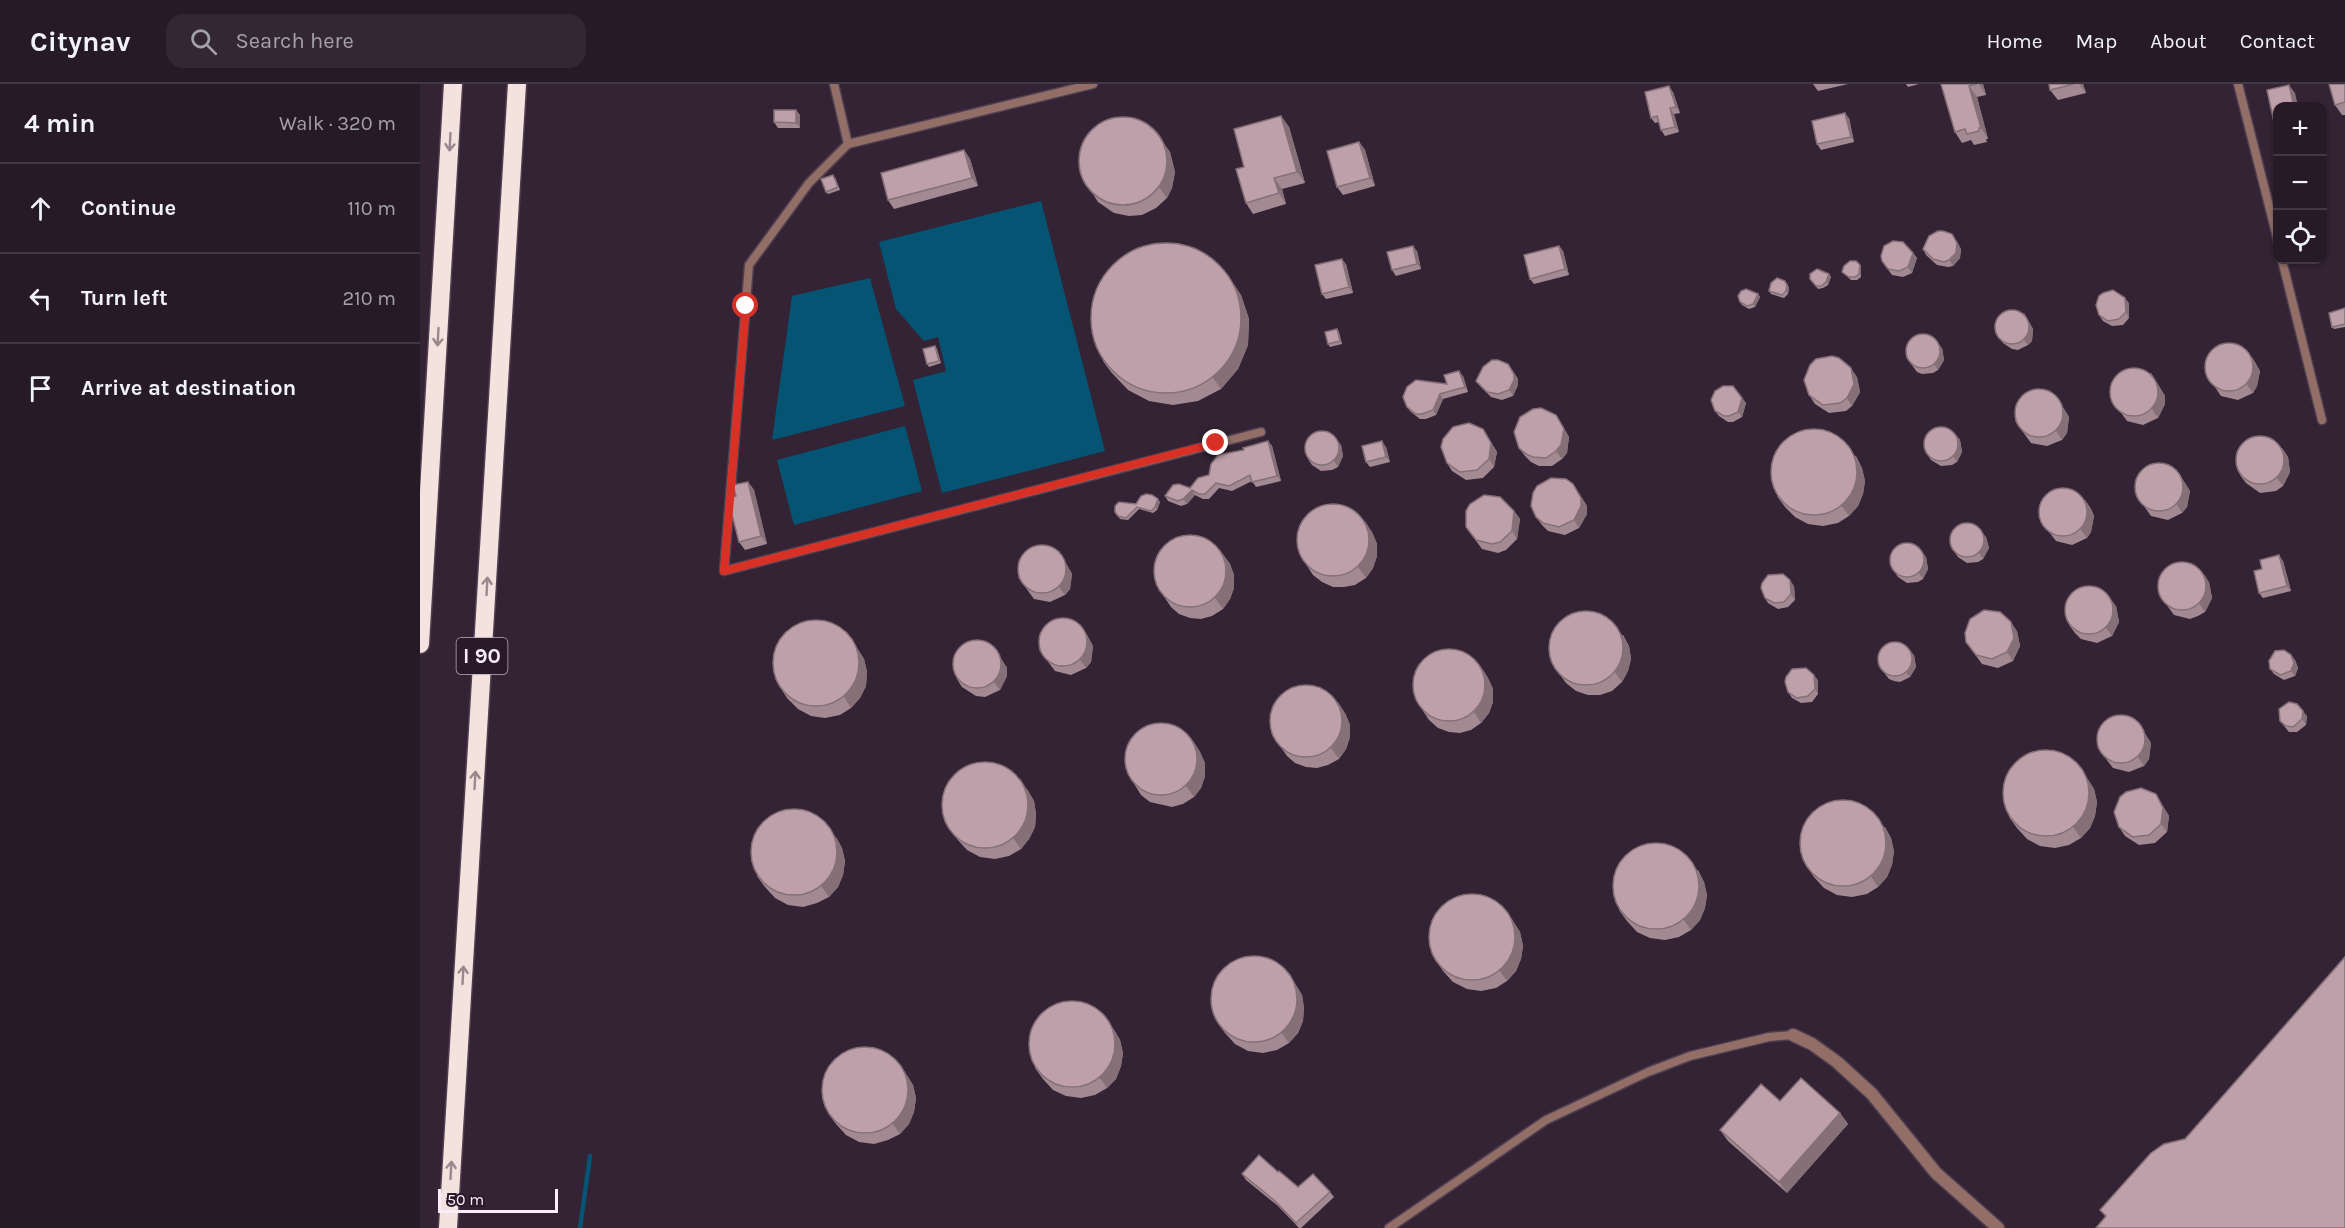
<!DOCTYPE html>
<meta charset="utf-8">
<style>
body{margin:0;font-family:Karla,sans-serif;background:#322733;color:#f1f3f6}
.controls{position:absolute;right:18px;top:18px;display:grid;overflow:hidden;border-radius:12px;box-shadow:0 2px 4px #0004}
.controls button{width:54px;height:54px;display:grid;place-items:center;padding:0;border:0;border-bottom:2px solid #423844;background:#261a27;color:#f1f3f6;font:30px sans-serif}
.scale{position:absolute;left:18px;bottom:15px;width:120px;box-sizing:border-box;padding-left:6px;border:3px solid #f9eefa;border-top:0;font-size:16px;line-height:21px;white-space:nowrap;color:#f9eefa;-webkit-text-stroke:4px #29192a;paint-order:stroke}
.stop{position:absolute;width:18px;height:18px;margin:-14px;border:4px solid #d93025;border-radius:50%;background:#fff}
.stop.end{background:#d93025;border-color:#fff;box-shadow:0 2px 6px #0008}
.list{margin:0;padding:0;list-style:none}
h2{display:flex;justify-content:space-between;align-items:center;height:78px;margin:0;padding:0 24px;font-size:26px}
h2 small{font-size:20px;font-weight:400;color:#a4a1a7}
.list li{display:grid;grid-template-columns:39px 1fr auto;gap:18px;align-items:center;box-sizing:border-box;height:90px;padding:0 24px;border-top:2px solid #423844}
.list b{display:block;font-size:22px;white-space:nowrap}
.list em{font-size:20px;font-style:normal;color:#a4a1a7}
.icon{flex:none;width:33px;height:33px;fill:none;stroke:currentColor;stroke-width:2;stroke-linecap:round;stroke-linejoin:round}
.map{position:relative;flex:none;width:1925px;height:1144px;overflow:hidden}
header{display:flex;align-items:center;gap:36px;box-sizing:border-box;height:84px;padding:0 30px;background:#261a27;border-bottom:2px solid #423844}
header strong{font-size:28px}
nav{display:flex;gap:33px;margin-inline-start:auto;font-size:21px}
.search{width:420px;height:54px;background:#322733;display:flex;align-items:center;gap:15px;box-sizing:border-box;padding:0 21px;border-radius:18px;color:#a4a1a7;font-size:22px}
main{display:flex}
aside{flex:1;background:#261a27}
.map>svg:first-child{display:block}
.water{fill:#065473}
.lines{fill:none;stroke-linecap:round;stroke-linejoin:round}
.stream{stroke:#065473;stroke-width:4.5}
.service-casing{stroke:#4f3f50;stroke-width:11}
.minor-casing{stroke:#4f3f50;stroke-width:15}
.motorway-casing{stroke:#4f3f50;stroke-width:21}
.service{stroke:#926e67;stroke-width:8}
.minor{stroke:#926e67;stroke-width:12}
.motorway{stroke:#f4e2de;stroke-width:18}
.wall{fill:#a38a92}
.shaded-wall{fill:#857077}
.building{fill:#bea0aa;stroke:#857077;stroke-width:1.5}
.oneway{stroke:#99888d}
.route{stroke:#d93025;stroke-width:8}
.labels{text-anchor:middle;stroke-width:6;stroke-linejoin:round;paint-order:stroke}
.shield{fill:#29192a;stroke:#bbaebc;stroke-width:1.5}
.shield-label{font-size:21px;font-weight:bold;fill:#f9eefa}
</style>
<header>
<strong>Citynav</strong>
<div class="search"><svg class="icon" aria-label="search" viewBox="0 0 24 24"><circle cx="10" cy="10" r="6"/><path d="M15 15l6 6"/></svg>Search here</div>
<nav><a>Home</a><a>Map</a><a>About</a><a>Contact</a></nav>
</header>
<main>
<aside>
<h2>4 min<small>Walk · 320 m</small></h2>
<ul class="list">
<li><svg class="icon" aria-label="ahead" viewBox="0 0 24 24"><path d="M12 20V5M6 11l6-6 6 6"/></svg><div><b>Continue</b></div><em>110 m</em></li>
<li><svg class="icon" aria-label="left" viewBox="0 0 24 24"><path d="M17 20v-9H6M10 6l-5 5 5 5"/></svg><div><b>Turn left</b></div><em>210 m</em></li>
<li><svg class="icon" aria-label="arrive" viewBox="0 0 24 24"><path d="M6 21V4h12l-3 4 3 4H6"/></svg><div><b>Arrive at destination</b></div></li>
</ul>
</aside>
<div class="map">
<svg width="1925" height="1144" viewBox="0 0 1925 1144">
<rect width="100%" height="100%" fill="#332334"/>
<g class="water">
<polygon points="621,117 685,367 522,409 493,296 526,287 518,253 504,257 476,225 459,158"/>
<polygon points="450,194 485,322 352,356 372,212"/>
<polygon points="485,342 502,407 374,441 357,376"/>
</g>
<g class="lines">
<polyline class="stream" points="160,1144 170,1072"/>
<defs>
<g id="service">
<polyline points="414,0 428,60"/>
<polyline points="673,0 428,60 389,99 329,181 304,487 841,348"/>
<polyline points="1818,0 1858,157"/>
<polyline points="1862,176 1902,336"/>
<polyline points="969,1144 1126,1036 1228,988 1270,972 1349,953 1373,951"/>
</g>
<polyline id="minor" points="1373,951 1392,960 1417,978 1452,1010 1516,1089 1578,1144"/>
<g id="motorway">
<polyline points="0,560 33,0"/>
<polyline points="28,1144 97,0"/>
</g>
</defs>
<use href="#service" class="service-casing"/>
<use href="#minor" class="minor-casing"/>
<use href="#motorway" class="motorway-casing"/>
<use href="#service" class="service"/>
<use href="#minor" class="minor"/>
<use href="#motorway" class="motorway"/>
</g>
<g class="wall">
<polygon points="1393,0 1428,0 1398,7"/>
<polygon points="1486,0 1499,0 1488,3"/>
<polygon points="1521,0 1563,0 1566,11 1557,13 1568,55 1566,55 1567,58 1554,61 1551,56 1542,59 1535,48"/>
<polygon points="1629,0 1663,0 1666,9 1638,16 1630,6"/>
<polygon points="1925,0 1925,31 1922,31 1915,21"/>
<polygon points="1253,8 1260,29 1254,30 1259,48 1245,52 1241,46 1239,38 1235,39 1231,34"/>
<polygon points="376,26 380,31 380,44 358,44 354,38"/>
<polygon points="861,32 869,43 885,99 862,105 866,120 833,130 826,119 824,83"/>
<polygon points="1429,34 1434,58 1401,66 1397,60"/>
<polygon points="742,57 750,68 755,88 752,104 747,114 736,124 722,131 709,132 694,129 678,118 671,107"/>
<polygon points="939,58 945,66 955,102 923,111 917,103"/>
<polygon points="544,66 550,75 558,102 474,125 468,116"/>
<polygon points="415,93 420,106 408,110 406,108"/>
<polygon points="1536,156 1541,165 1540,174 1533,182 1528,183 1517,181 1506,171 1503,165"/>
<polygon points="1139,162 1143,167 1149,191 1114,200 1110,195"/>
<polygon points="997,167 1001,185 976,192 972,186"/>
<polygon points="1493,169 1497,174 1492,189 1483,193 1472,191 1462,177"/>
<polygon points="926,180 933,209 906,215 902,210"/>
<polygon points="1440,181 1441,184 1441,193 1437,196 1431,196 1422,188"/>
<polygon points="1409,190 1411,193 1408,201 1403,204 1398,205 1390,195"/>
<polygon points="1367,199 1369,204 1368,210 1364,214 1351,210 1349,207"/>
<polygon points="1338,210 1340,213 1335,223 1329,225 1322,221 1320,218"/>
<polygon points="821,211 829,235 828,261 818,285 801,305 778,317 753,321 729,317 708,306 691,288 683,277"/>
<polygon points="1709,219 1709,234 1703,241 1692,242 1683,237 1679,231"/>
<polygon points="1925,224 1925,243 1914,245 1912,243"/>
<polygon points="1604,229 1613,245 1612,257 1608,261 1598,266 1592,265 1583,259 1579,254"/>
<polygon points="917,245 919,248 922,260 910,263 908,260"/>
<polygon points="515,262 517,265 521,279 509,283 507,280"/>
<polygon points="1522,264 1524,276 1518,286 1513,289 1502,290 1497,288 1486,273"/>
<polygon points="1832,273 1840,287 1837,302 1833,309 1818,316 1801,312 1786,290"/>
<polygon points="1088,280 1098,295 1098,301 1093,312 1082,316 1071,313 1060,302 1056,297"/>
<polygon points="1731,289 1745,312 1745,320 1738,334 1723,341 1707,337 1691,315"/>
<polygon points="1043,292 1048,308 1023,315 1016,331 1006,335 1000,335 991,328 987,323 1027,300"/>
<polygon points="1437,293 1440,308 1432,322 1426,327 1409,329 1395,320 1389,311"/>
<polygon points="1322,314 1326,319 1322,333 1313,338 1308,338 1299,332 1295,327"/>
<polygon points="1641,320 1649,333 1647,349 1642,356 1627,362 1611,359 1595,337"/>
<polygon points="1136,331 1149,353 1147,369 1142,375 1132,382 1119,382 1111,378 1105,372 1099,364"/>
<polygon points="1063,345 1077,368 1074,383 1063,394 1046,396 1032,387 1027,379"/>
<polygon points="1536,351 1540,356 1542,368 1537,378 1532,381 1521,382 1511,376 1507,370"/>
<polygon points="848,357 852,362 861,397 836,403 832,397 812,407 799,404 789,415 783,415 775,411 767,420 761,422 748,417 745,412 770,404 824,366"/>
<polygon points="921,361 923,372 918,383 912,386 901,387 892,381 888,375"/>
<polygon points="966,363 970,378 950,383 946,378"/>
<polygon points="1862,364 1868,373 1870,388 1863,402 1856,407 1840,409 1826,399 1820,391"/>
<polygon points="1436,372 1442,384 1445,397 1443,410 1438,422 1429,432 1418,439 1403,442 1388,440 1375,433 1365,423 1357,412"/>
<polygon points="1756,385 1770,407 1767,423 1762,429 1748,436 1731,432 1716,411"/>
<polygon points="328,398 334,406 347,460 325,466 319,458 316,412"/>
<polygon points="1153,400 1167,422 1167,430 1159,444 1145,451 1128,447 1122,441 1116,433"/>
<polygon points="1665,416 1671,425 1674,432 1671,448 1667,454 1652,461 1636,457 1620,436"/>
<polygon points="740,418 737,426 733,429 719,425 708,436 700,435 695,428 716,420"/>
<polygon points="1094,427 1100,435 1097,455 1086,466 1078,469 1062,465 1046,443"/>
<polygon points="952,448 957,460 957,472 953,484 946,494 935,501 924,503 913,503 902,498 893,491 880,471"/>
<polygon points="1566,453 1569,464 1563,475 1558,478 1547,479 1538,473 1534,467"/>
<polygon points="639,467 652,490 650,505 645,511 630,518 614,515 598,493"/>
<polygon points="802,469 810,480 814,491 814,504 810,515 803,525 792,532 781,535 770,534 759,530 751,523 737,502"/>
<polygon points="1506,473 1508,485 1503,495 1498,498 1487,499 1478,493 1474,487"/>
<polygon points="1863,477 1871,507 1843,514 1839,509 1842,485"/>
<polygon points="1789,498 1792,514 1785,528 1778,532 1770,535 1754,531 1738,509"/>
<polygon points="1374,502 1375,516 1368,523 1358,525 1348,519 1345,514"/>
<polygon points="1696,522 1699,538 1692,552 1677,559 1661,555 1655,549 1649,541"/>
<polygon points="1597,547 1600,562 1593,577 1578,584 1562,580 1546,558"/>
<polygon points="666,549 673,562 671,578 666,584 651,591 635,587 619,566"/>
<polygon points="1203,551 1209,562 1211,575 1208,587 1202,598 1192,607 1180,611 1168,611 1156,607 1146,599 1138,588"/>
<polygon points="430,553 444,575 447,588 446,602 440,614 431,624 420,631 405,634 391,632 378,625 367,614 360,603"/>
<polygon points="573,562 587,584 587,592 580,606 565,613 556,612 542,603 537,595"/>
<polygon points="1494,571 1496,583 1490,593 1480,598 1474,597 1469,595 1458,581"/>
<polygon points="1871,571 1875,576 1878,584 1875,592 1864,596 1854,590 1850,585"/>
<polygon points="1061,583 1068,594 1073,605 1073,618 1069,629 1061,639 1051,646 1040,649 1029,648 1018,644 1009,636 996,616"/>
<polygon points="1398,596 1398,610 1392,618 1381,619 1372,614 1368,608"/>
<polygon points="925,629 930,641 930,653 926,665 919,675 908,681 897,684 886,683 875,679 867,672 853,652"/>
<polygon points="1887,632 1886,641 1877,648 1869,648 1864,642 1860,637"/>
<polygon points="1717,637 1731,659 1729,675 1724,682 1709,688 1693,684 1677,663"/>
<polygon points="773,657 780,668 785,679 785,692 781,704 774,713 763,720 752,723 730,718 721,711 708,690"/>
<polygon points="1667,694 1674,705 1677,718 1675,732 1670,744 1661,754 1649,761 1635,764 1620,762 1607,755 1597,744 1589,733"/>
<polygon points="607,705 614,717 616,730 615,743 609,755 601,765 589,772 575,775 560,773 547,766 537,755 529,744"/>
<polygon points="1741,719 1749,732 1747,748 1735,759 1719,761 1705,752 1699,743"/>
<polygon points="1465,743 1471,754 1474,767 1472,781 1467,793 1458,803 1447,810 1432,813 1417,811 1404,804 1394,793 1387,782"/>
<polygon points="416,753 422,764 425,777 423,791 418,803 409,813 397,819 383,823 368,821 355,814 345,803 337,792"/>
<polygon points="1278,786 1284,798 1287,811 1285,824 1280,836 1271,846 1259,853 1245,856 1230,854 1217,848 1207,837 1199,826"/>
<polygon points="1086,826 1100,848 1103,862 1101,875 1096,887 1087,897 1076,904 1061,907 1047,905 1033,898 1023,887 1016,876"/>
<polygon points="868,888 882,911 884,924 883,937 878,949 869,959 857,966 843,969 828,967 815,960 805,949 797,938"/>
<polygon points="693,944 700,956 703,969 701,982 696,995 687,1004 675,1011 661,1014 646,1012 633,1006 623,995 615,984"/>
<polygon points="479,979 493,1001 496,1014 494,1028 489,1040 480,1050 468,1056 454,1060 439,1058 426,1051 416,1040 408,1029"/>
<polygon points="1360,1017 1420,1029 1428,1040 1367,1109 1308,1057 1300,1046"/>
<polygon points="858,1088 878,1103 910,1108 914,1113 881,1144 879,1144 858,1122 826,1096 822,1090"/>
</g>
<g class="shaded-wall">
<polygon points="1559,0 1563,0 1566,11"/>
<polygon points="1659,0 1663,0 1666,9"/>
<polygon points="1869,1 1875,9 1878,22 1874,22"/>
<polygon points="1249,2 1253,8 1260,29 1256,23"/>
<polygon points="1549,2 1557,13 1568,55 1561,44"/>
<polygon points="1250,24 1254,30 1259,48 1255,43"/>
<polygon points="376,26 380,31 380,44 376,39"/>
<polygon points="1425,29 1429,34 1434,58 1431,53"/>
<polygon points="861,32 869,43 885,99 877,88"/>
<polygon points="742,57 750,68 755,88 752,104 747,114 739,103"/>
<polygon points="939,58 945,66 955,102 950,94"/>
<polygon points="544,66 550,75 558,102 552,94"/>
<polygon points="854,94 862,105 866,120 859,109"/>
<polygon points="1532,150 1541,165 1540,174 1533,182 1529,176"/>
<polygon points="993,162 997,167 1001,185 997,180"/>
<polygon points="1139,162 1143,167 1149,191 1145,185"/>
<polygon points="1493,169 1497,174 1492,189 1488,183"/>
<polygon points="922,175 926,180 933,209 929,203"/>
<polygon points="1440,181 1441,184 1441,193 1439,190"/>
<polygon points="1409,190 1411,193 1408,201 1406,198"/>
<polygon points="1365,197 1369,204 1368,210 1366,207"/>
<polygon points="814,200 821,211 829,235 828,261 818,285 801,305 793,294"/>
<polygon points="1338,210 1340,213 1335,223 1333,220"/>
<polygon points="1705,214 1709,219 1709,234 1706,228"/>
<polygon points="1604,229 1613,245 1612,257 1608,261 1604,256"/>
<polygon points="1518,259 1522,264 1524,276 1518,286 1514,280"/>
<polygon points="1826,265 1840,287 1837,302 1833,309 1827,301"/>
<polygon points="1088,280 1098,295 1098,301 1093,312 1089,306"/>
<polygon points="1431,284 1437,293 1440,308 1432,322 1427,314"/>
<polygon points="1039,287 1043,292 1048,308 1045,303"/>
<polygon points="1731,289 1745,312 1745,320 1738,334 1732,325"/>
<polygon points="1020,310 1023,315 1016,331 1013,326"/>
<polygon points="1635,311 1649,333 1647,349 1642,356 1636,347"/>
<polygon points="1322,314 1326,319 1322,333 1318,328"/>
<polygon points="1136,331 1149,353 1147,369 1142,375 1136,367"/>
<polygon points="1063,345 1077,368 1074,383 1069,375"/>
<polygon points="1536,351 1540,356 1542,368 1537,378 1533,372"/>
<polygon points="917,355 921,361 923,372 918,383 914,377"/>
<polygon points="848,357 852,362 861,397 857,392"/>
<polygon points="962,357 966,363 970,378 966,373"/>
<polygon points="1428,361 1442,384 1445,397 1443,410 1438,422 1429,432 1421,421"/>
<polygon points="1862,364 1868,373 1870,388 1863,402 1857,394"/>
<polygon points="1756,385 1770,407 1767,423 1762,429 1757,421"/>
<polygon points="328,398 334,406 347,460 341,452"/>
<polygon points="1153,400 1167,422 1167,430 1159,444 1154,436"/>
<polygon points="772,406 775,411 767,420 763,415"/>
<polygon points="738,415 740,418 737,426 735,423"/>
<polygon points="1665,416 1671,425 1674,432 1671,448 1667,454 1661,446"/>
<polygon points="1094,427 1100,435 1097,455 1092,447"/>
<polygon points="945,437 952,448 957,460 957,472 953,484 946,494 938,483"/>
<polygon points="1562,448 1566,453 1569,464 1563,475 1559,469"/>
<polygon points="639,467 652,490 650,505 645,511 639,503"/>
<polygon points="1502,467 1506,473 1508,485 1503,495 1499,489"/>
<polygon points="802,469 810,480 814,491 814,504 810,515 803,525 795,514"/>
<polygon points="1859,471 1863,477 1871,507 1867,502"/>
<polygon points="1784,490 1789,498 1792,514 1785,528 1779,519"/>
<polygon points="1370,496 1374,502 1375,516 1371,510"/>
<polygon points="1690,514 1696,522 1699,538 1692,552 1686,544"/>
<polygon points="1591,538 1597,547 1600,562 1593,577 1587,568"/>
<polygon points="660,540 673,562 671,578 666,584 660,576"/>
<polygon points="1195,540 1209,562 1211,575 1208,587 1202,598 1194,587"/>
<polygon points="430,553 444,575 447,588 446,602 440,614 431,624 424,613"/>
<polygon points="573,562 587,584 587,592 580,606 574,598"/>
<polygon points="1490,566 1494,571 1496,583 1490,593 1486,588"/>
<polygon points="1871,571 1875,576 1878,584 1875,592 1871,587"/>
<polygon points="1061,583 1068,594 1073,605 1073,618 1069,629 1061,639 1054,628"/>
<polygon points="1394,591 1398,596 1398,610 1395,605"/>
<polygon points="918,618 925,629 930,641 930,653 926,665 919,675 911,664"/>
<polygon points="1883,627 1887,632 1886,641 1882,635"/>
<polygon points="1717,637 1731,659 1729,675 1724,682 1718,673"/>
<polygon points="773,657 780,668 785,679 785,692 781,704 774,713 766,702"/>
<polygon points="1660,683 1674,705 1677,718 1675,732 1670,744 1661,754 1653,743"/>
<polygon points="600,694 614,717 616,730 615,743 609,755 601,765 593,754"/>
<polygon points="1736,710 1749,732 1747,748 1741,740"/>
<polygon points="1457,732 1471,754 1474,767 1472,781 1467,793 1458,803 1451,792"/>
<polygon points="408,742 422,764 425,777 423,791 418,803 409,813 401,802"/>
<polygon points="1270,775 1284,798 1287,811 1285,824 1280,836 1271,846 1263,835"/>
<polygon points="1086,826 1100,848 1103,862 1101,875 1096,887 1087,897 1079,886"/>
<polygon points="868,888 882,911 884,924 883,937 878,949 869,959 861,948"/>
<polygon points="686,933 700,956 703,969 701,982 696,995 687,1004 679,993"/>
<polygon points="479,979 493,1001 496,1014 494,1028 489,1040 480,1050 472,1039"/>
<polygon points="1420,1029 1428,1040 1367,1109 1359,1098"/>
</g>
<g class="building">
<polygon points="1521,0 1557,0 1549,2 1561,44 1559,44 1559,47 1547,50 1545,45 1535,48"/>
<polygon points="1629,0 1654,0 1630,6"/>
<polygon points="1909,0 1925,0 1925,18 1915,21"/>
<polygon points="1869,1 1874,22 1857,22 1857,52 1847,6"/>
<polygon points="1249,2 1256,23 1250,24 1255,43 1241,46 1237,32 1231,34 1225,8"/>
<polygon points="354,26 376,26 376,39 354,38"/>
<polygon points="1425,29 1431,53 1397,60 1392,37"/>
<polygon points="861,32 877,88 854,94 859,109 826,119 816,85 824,83 814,45"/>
<circle cx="703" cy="77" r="44"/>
<polygon points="939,58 950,94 917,103 907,67"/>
<polygon points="544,66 552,94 468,116 461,89"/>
<polygon points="413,91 418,103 406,108 401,95"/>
<polygon points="1518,147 1523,147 1532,150 1537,159 1536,169 1529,176 1524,178 1513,175 1503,165 1509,152"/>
<polygon points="1473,157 1483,158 1493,169 1488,183 1479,187 1468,185 1462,177 1461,172 1464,162"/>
<circle cx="746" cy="234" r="75"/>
<polygon points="993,162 997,180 972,186 967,168"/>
<polygon points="1139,162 1145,185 1110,195 1104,171"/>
<polygon points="922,175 929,203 902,210 895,181"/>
<polygon points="1430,177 1436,177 1440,181 1439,190 1435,193 1429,193 1422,188 1424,182"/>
<polygon points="1397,185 1409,190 1406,198 1401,202 1396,202 1390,195 1390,190"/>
<polygon points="1357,194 1365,197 1367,202 1366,207 1362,211 1349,207 1351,199"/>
<polygon points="1326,205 1338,210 1333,220 1327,222 1320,218 1318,212 1321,207"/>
<polygon points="1693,206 1705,214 1706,228 1699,235 1688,237 1679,231 1676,221 1679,212 1683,209"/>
<polygon points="1925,224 1925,240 1912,243 1909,229"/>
<circle cx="1592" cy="243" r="17"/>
<polygon points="917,245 920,257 908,260 905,248"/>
<circle cx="1503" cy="267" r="17"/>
<circle cx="1809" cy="283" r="24"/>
<polygon points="515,262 519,277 507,280 503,265"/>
<polygon points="1412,272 1419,274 1431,284 1434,300 1427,314 1420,319 1403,321 1389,311 1384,296 1390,281 1396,275"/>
<polygon points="1072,276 1078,276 1088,280 1094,290 1094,296 1089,306 1078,310 1067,308 1056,297 1063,283"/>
<circle cx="1714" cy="308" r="24"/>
<polygon points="1039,287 1045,303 1020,310 1013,326 1002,330 996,330 987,323 983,313 987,303 996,296 1027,300 1024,291"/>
<polygon points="1303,302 1313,302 1322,314 1318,328 1309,332 1304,332 1295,327 1291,316 1295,307"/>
<circle cx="1619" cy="329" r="24"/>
<polygon points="1121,324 1136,331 1144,345 1141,361 1136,367 1126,374 1113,373 1106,370 1099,364 1094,348 1100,333 1113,325"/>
<polygon points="1049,339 1063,345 1071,359 1069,375 1057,386 1040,388 1027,379 1021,363 1023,355 1033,343"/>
<circle cx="1521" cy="360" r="17"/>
<circle cx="1394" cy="388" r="43"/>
<circle cx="902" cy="364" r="17"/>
<circle cx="1840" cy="376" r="24"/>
<polygon points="848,357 857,392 832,398 830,391 809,402 796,399 785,410 779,410 772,406 763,415 758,417 745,412 753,401 759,400 770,404 778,394 789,391 791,380 798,371 824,366 823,364"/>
<polygon points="962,357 966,373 946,378 942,362"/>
<circle cx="1739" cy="403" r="24"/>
<polygon points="1131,394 1146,395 1153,400 1161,414 1161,422 1154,436 1139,443 1123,439 1116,433 1111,422 1113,409 1117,402"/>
<polygon points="328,398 341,452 319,458 309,419 310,414 316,412 313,401"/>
<circle cx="1643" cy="428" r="24"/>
<polygon points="726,410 732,411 738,415 735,423 731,427 717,423 706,434 698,432 695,428 695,422 699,418 716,420 721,412"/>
<polygon points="1064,411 1080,413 1094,427 1092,447 1080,458 1072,460 1056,456 1046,443 1046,427 1050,420"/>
<circle cx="913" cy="456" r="36"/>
<circle cx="1547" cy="456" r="17"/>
<circle cx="770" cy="487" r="36"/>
<circle cx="1487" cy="476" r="17"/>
<circle cx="622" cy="485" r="24"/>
<polygon points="1859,471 1867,502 1839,509 1834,487 1842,485 1840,476"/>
<circle cx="1762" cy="502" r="24"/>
<polygon points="1363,490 1370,496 1371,510 1364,518 1354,519 1345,514 1341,504 1342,499 1348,491"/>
<circle cx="1669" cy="526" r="24"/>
<polygon points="1564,526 1580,528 1591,538 1594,554 1587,568 1572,575 1556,571 1546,558 1545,549 1550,535"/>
<circle cx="1166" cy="564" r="37"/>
<circle cx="643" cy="558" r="24"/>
<circle cx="396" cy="579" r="43"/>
<circle cx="557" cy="580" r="24"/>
<circle cx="1475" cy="575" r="17"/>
<circle cx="1029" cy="601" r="36"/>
<polygon points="1864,566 1871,571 1874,579 1871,587 1860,591 1850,585 1849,577 1855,567"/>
<polygon points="1386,584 1394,591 1395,605 1388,612 1377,614 1368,608 1365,598 1366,593 1372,585"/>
<circle cx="886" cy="637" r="36"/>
<polygon points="1869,618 1877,620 1883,627 1882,635 1873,643 1866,642 1860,637 1859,625"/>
<circle cx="1701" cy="655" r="24"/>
<circle cx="741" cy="675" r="36"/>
<circle cx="1626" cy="709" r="43"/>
<circle cx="565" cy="721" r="43"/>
<polygon points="1721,704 1736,710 1743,724 1741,740 1729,751 1713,753 1699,743 1694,728 1700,713 1706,708"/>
<circle cx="1423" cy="759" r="43"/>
<circle cx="374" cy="768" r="43"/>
<circle cx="1236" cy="802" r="43"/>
<circle cx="1052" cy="853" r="43"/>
<circle cx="834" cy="915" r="43"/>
<polygon points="1925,873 1925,1144 1676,1144 1686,1132 1680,1126 1731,1069 1744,1060 1765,1055"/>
<circle cx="652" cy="960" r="43"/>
<circle cx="445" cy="1006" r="43"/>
<polygon points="1381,994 1420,1029 1359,1098 1300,1046 1341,1000 1360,1017"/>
<polygon points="839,1071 858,1088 859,1087 878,1103 893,1090 910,1108 876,1139 854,1116 822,1090"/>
</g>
<defs><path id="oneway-shaft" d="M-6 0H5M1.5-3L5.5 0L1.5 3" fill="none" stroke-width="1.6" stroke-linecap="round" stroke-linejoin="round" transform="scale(1.5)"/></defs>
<g class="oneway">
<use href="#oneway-shaft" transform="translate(30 58) rotate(93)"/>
<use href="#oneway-shaft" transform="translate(18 253) rotate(93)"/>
<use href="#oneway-shaft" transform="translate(67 502) rotate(-87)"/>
<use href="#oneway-shaft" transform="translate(55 696) rotate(-87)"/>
<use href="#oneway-shaft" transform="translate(43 891) rotate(-87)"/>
<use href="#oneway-shaft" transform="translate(31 1086) rotate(-87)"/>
</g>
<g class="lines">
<polyline class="route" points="326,222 304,487 796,359"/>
</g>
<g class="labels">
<rect class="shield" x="36.5" y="554" width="51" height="36" rx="4.5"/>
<g class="shield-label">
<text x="62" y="579">I 90</text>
</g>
</g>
</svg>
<div class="controls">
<button>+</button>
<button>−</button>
<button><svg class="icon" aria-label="locate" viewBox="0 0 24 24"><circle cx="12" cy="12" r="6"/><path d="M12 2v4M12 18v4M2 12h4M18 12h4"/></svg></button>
</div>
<div class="scale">50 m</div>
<div class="stop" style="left:326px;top:222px"></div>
<div class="stop end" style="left:796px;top:359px"></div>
</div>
</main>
